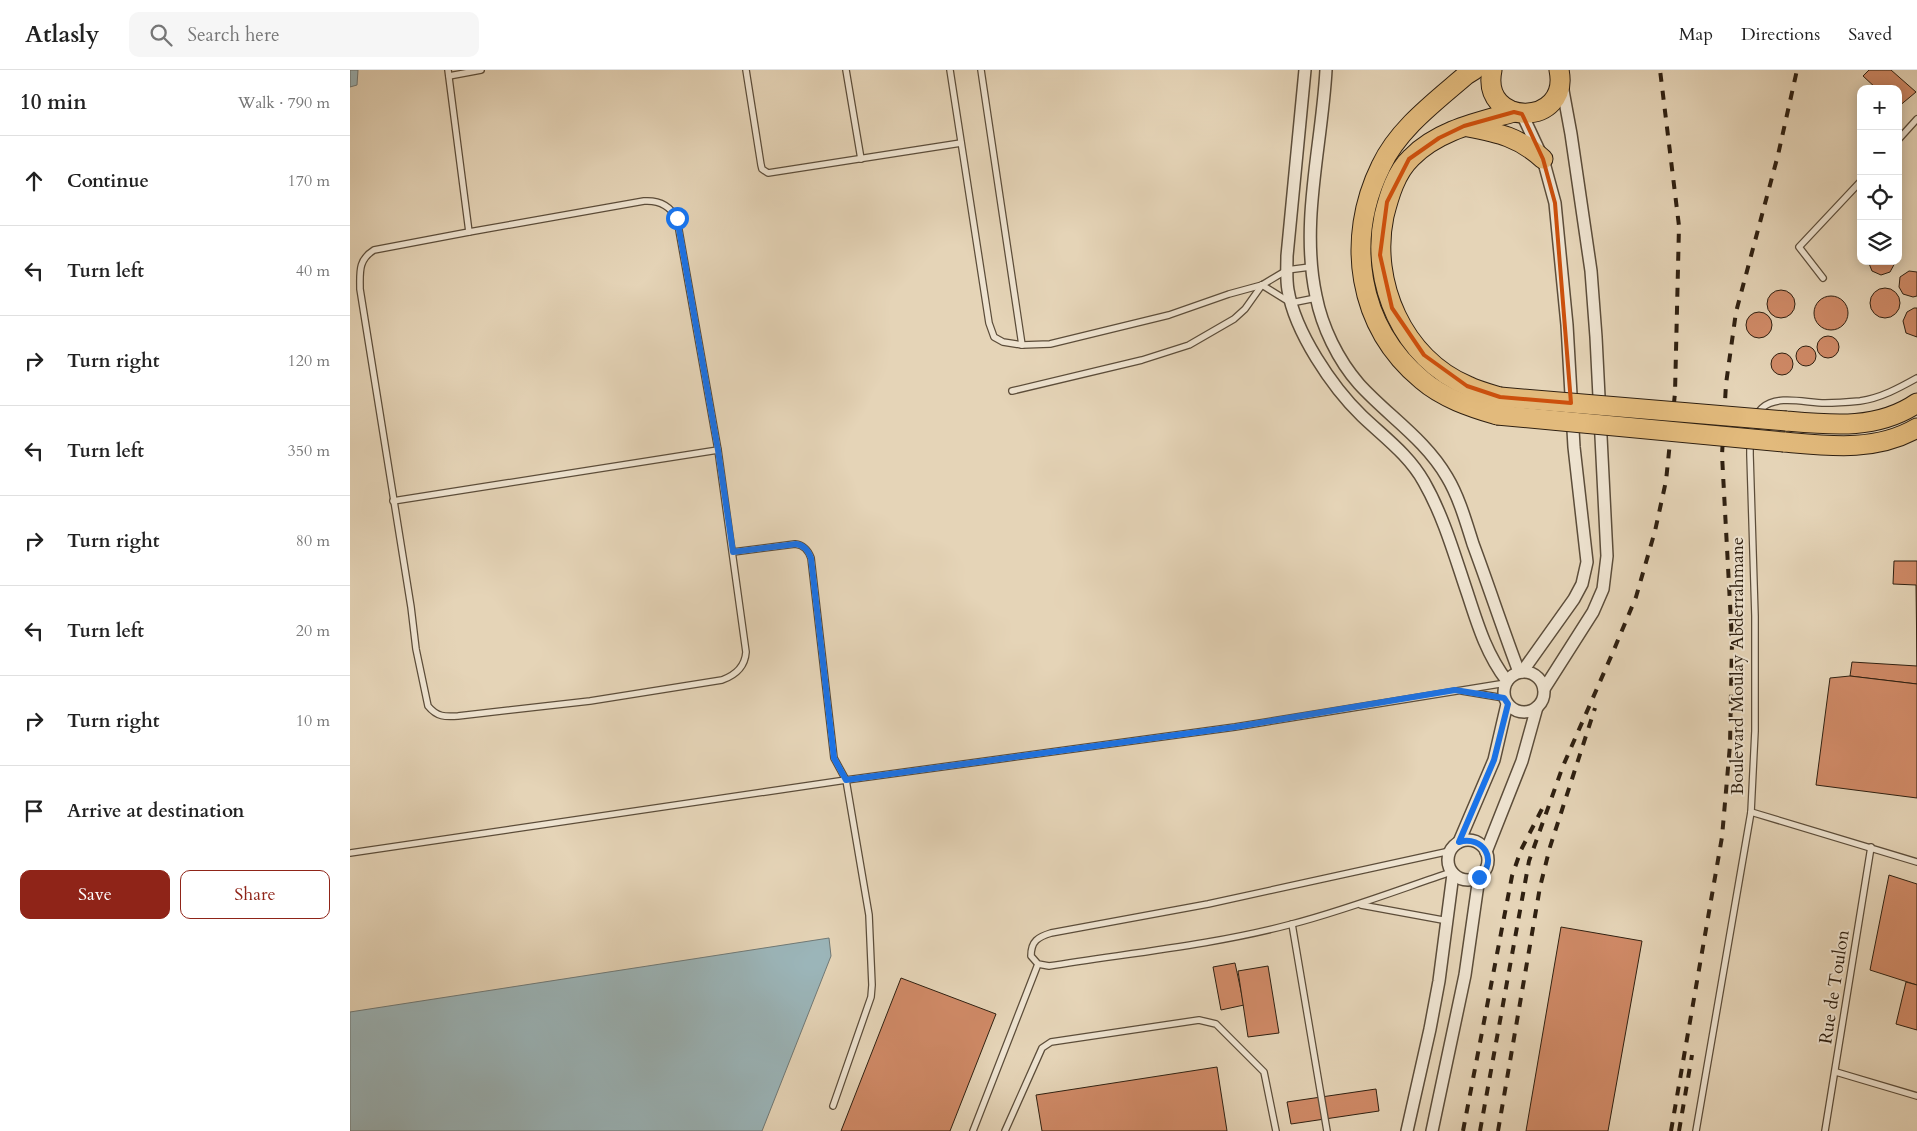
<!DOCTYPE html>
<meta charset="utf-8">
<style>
body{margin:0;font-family:Cardo,serif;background:#f6f6f6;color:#222}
.controls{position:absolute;right:15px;top:15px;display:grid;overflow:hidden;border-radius:10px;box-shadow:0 2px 12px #0003}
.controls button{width:45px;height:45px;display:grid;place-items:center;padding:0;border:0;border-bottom:1px solid #e0e0e0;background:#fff;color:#222;font:25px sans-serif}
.stop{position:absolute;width:15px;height:15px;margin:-11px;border:4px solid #1a73e8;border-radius:50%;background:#fff}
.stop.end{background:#1a73e8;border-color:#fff;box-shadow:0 1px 5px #0008}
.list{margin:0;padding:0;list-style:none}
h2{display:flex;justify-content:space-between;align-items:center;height:65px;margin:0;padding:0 20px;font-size:21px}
h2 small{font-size:16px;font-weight:400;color:#767676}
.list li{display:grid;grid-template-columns:32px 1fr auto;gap:15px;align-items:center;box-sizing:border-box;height:90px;padding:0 20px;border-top:1px solid #e0e0e0}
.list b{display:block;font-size:19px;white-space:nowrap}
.list em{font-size:16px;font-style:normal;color:#767676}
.actions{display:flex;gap:10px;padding:15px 20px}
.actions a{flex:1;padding:11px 0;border:1px solid #8f2418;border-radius:10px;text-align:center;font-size:18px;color:#8f2418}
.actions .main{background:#8f2418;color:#fff}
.icon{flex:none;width:28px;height:28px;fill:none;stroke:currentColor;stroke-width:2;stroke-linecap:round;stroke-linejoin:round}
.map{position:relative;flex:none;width:1567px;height:1061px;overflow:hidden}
header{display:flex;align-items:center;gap:30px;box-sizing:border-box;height:70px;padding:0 25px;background:#fff;border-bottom:1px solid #e0e0e0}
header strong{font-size:24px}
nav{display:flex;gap:28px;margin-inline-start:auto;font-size:18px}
.search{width:350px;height:45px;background:#f6f6f6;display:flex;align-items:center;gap:12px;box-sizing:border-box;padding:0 18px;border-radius:10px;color:#767676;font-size:19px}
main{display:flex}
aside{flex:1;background:#fff}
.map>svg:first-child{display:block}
.water{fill:#9bb5b9;stroke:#707976}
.building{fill:#d08a67;stroke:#2f2011}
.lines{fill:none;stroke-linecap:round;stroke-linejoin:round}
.lane-casing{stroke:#5c4d3a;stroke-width:8}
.street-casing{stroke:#5c4d3a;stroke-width:14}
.primary-casing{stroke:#2f2011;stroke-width:21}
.lane{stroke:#eee3d0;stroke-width:5.5}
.street{stroke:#eee3d0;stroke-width:11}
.primary{stroke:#e2ba7c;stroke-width:19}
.rail{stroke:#2f2011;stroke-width:4;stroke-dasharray:9 9;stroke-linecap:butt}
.primary-bridge-casing{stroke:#2f2011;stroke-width:21;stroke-linecap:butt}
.primary-bridge{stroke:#e2ba7c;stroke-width:19}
.route{stroke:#1a73e8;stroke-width:6}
.marked{fill:none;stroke:#cc500d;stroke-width:4;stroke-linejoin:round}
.labels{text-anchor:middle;stroke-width:4;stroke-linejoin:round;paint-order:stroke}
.street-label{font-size:18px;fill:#2f2011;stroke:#eee3d0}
</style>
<header>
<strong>Atlasly</strong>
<div class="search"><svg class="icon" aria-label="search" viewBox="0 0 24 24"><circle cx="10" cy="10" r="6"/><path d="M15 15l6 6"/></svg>Search here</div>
<nav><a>Map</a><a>Directions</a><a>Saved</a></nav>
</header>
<main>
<aside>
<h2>10 min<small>Walk · 790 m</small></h2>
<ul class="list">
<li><svg class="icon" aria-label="ahead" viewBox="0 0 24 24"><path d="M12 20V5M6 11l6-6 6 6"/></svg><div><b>Continue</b></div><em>170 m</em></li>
<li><svg class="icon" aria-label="left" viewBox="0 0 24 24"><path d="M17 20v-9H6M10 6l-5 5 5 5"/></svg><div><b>Turn left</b></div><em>40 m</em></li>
<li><svg class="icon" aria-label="right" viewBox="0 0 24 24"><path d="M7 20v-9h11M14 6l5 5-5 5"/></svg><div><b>Turn right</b></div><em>120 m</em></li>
<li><svg class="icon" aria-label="left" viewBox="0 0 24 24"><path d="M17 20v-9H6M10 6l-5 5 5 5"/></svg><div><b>Turn left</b></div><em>350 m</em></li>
<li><svg class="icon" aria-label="right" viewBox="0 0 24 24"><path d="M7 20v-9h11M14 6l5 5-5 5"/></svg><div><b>Turn right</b></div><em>80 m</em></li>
<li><svg class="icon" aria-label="left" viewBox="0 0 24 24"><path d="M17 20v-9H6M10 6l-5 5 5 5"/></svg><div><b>Turn left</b></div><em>20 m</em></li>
<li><svg class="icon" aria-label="right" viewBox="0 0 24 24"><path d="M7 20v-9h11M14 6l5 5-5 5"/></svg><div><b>Turn right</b></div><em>10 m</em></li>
<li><svg class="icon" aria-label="arrive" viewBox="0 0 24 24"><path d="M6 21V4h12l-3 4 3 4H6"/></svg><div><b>Arrive at destination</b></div></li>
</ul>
<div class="actions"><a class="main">Save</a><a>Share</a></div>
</aside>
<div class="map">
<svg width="1567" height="1061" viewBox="0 0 1567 1061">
<rect width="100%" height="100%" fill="#e5d4b7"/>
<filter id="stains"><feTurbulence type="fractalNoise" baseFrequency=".004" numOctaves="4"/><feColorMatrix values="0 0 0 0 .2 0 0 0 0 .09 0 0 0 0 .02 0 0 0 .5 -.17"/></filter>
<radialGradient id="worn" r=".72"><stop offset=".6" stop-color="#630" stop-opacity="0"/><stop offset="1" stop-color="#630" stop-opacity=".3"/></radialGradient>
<g class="water">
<polygon points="0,0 8,0 7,15 0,17"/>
<polygon points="479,868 481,886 412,1061 0,1061 0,942"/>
</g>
<g class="building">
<polygon points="1519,0 1541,0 1566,22 1548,37 1548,19 1527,19 1513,6"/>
<polygon points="1518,191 1546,191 1540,202 1531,205 1522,201"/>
<polygon points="1559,201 1567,202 1567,226 1563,227 1553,224 1549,217 1550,207"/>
<circle cx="1535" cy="233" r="15"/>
<circle cx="1431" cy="234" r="14"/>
<circle cx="1481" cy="243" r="17"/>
<polygon points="1564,238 1567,238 1567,267 1556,263 1553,251 1557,242"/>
<circle cx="1409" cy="255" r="13"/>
<circle cx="1478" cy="277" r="11"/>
<circle cx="1456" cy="286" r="10"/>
<circle cx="1432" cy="294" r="11"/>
<polygon points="1544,491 1567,491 1567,614 1500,606 1502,592 1567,596 1566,515 1543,514"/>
<polygon points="1500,606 1567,614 1567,728 1466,715 1480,608"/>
<polygon points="1539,805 1567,814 1567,915 1520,900"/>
<polygon points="1211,857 1292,871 1258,1061 1176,1061"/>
<polygon points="885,893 894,935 871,940 863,897"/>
<polygon points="918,896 929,963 898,967 888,901"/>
<polygon points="551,908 646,944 600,1061 491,1061"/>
<polygon points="1556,912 1567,915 1567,960 1546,954"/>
<polygon points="867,997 877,1061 692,1061 686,1025"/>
<polygon points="1026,1019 1029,1041 941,1054 937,1032"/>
</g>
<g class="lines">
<defs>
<g id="lane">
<path d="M98,0L119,162L24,180C8,190 10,202 10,219L61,537L66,579L78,636C87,647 95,647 108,646L240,631L372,610C386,605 395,597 396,582L368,380"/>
<polyline points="396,0 411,95 412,99 418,103 611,73"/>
<polyline points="496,0 511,89"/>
<polyline points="600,0 639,253 644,267 653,272 672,275 700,274 819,245 879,224 912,215 937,200 960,197"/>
<polyline points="631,0 672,275"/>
<polyline points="99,6 131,0"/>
<polyline points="1548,70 1567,49"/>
<polyline points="1473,208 1449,177 1511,111"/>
<polyline points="912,215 941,233 966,228"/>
<polyline points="662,321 792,290 839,275 884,249 895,239 912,215"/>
<path d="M43,431L368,380L327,149C320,135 309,130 294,131L119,162"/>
<path d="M383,482L445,474C454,475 458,480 461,488L484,688L496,710L519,845L522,915L521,927L483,1036"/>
<polyline points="1112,621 1154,628"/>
<polyline points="1401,742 1567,792"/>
<path d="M1100,781L858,834L701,863C688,867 681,871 681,886L688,894L699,896C780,883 863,875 942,854C996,840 1048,820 1101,802"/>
<polyline points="0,783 496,710 885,657 1156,613"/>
<polyline points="1011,835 1098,851"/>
<polyline points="942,854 977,1061"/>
<polyline points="1486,1002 1567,1026"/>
<polyline points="623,1061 688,894"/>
<polyline points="655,1061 692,978 701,972 849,950 866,954 914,1002 926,1061"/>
<path d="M1346,1061L1401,742L1405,661V546L1400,385C1400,370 1399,350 1412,338C1428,324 1456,333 1475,333C1487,333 1499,332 1510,331C1531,328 1549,318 1567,308"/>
<polyline points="1475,1061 1521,777"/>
</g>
<g id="street">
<path d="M955,0L937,186C937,197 936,209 938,220C945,262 982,317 1012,346C1034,367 1059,385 1074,412C1094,447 1105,487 1118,525C1128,556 1137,585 1157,611"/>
<path d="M976,0C972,75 950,152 966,226C972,257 988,290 1009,314C1038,346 1075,369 1097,407C1109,427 1116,452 1123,474C1139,517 1153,560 1169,602"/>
<circle cx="1174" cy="622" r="20"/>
<polyline points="1172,602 1224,529 1232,514 1237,492 1224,377 1217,255 1205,133 1193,89 1172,44"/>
<polyline points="1194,619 1243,542 1253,519 1257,486 1246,267 1241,201 1221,64 1212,15"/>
<circle cx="1118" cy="790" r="20"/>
<polyline points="1109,772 1144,690 1157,634"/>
<polyline points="1136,782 1172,691 1187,637"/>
<polyline points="1057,1061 1080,959 1089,911 1103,804"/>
<polyline points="1082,1061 1115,905 1129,807"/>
</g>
<g id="primary">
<path d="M1124,0L1116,5C1086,31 1048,59 1031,96C995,169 1007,256 1072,310C1093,328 1120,337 1147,345"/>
<path d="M1142,0C1130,58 1221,57 1209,0"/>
<path d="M1118,57C1149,63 1169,67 1193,89"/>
<path d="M1150,327C1140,324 1128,321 1118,316C1053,289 1020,212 1034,146C1039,126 1046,102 1061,88C1088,60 1129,52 1164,42"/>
<path d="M1436,351C1481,355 1528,360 1567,333"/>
<path d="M1434,372C1479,376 1526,382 1567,358"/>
</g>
</defs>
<use href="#lane" class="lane-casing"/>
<use href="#street" class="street-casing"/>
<use href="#primary" class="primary-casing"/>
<use href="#lane" class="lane"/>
<use href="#street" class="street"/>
<use href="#primary" class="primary"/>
<g class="rail">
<polyline points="1113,1061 1162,806 1171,780 1193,737"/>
<polyline points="1130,1061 1179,791 1213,696 1263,582 1286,527 1305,461 1316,411 1325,323 1329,156 1310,0"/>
<polyline points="1148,1061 1190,817 1200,777 1245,638"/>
<polyline points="1321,1061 1372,767 1380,675 1382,571 1372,385 1376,314 1386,242 1428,85 1447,0"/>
<polyline points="1329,1061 1342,985"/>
</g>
<defs>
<g id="primary-bridge">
<polyline points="1150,327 1436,351"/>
<polyline points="1147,345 1434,372"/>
</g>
</defs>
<use href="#primary-bridge" class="primary-bridge-casing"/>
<use href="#primary-bridge" class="primary-bridge"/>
</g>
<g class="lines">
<path class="route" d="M327,148L368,380L383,482L446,474C454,475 458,480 461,488L484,688L496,710L885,657L1105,620L1154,628L1158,634L1144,690L1109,772C1133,765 1149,791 1129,807"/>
</g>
<path class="marked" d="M1164,42L1172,44L1193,89L1205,133L1221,333L1150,327L1117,316L1074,285L1042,238L1030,185L1037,132L1059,89L1089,68L1114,56Z"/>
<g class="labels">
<g class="street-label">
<text transform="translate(1387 596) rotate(-90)" y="6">Boulevard Moulay Abderrahmane</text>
<text transform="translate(1484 917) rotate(-81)" y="6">Rue de Toulon</text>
</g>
</g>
<rect width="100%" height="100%" filter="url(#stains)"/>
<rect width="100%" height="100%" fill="url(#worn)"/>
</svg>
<div class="controls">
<button>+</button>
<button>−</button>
<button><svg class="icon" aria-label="locate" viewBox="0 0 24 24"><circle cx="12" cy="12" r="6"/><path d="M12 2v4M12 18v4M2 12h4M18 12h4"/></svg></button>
<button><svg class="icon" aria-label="layers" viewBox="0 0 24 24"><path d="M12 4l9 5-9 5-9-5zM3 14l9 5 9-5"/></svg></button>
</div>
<div class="stop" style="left:327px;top:148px"></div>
<div class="stop end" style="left:1129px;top:807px"></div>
</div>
</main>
